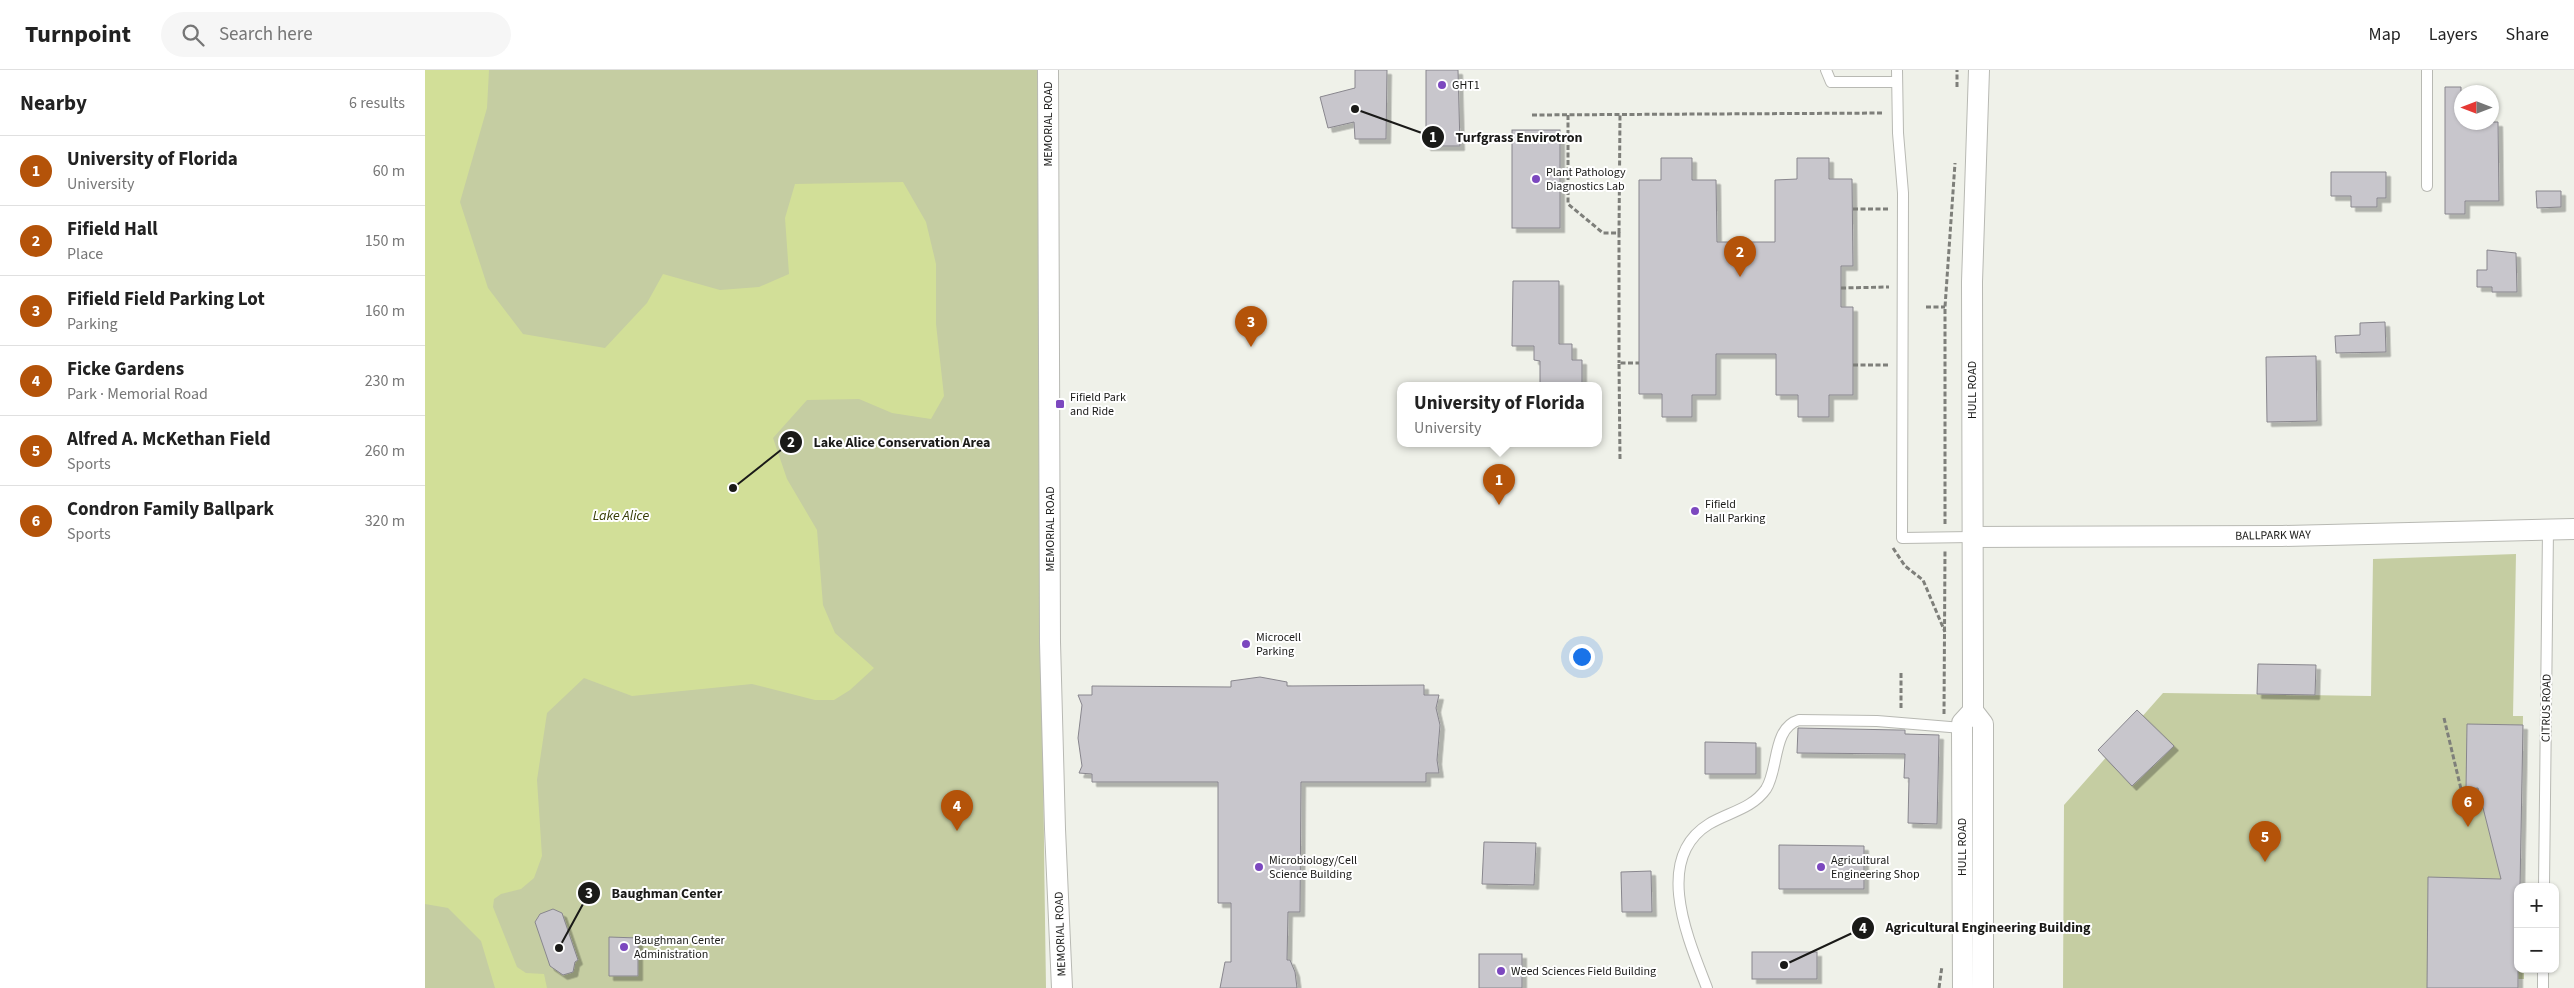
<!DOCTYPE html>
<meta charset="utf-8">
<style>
body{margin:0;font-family:"Source Sans 3",sans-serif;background:#f6f6f6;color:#222}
.controls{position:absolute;right:15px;bottom:15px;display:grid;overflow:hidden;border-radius:10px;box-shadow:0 1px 4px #0004}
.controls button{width:45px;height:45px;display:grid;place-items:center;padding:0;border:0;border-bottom:1px solid #e0e0e0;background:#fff;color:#222;font:25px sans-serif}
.compass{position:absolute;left:2029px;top:15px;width:45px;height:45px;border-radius:50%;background:#fff;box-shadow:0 1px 4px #0004;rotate:270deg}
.you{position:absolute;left:1156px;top:586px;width:18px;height:18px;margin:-12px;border:4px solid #fff;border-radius:50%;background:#1a73e8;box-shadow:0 0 0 8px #1a73e833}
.badge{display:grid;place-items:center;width:32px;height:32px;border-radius:50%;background:#b45309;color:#fff;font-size:16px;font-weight:700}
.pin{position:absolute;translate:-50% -41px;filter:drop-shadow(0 1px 2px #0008)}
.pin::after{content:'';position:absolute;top:26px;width:18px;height:15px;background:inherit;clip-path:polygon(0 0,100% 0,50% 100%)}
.popup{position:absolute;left:972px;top:312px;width:205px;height:65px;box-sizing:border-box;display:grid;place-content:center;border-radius:10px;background:#fff;filter:drop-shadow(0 1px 4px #0005);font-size:16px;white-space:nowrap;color:#767676}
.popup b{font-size:19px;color:#222}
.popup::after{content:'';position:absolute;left:50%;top:100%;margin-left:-10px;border:10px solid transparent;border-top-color:#fff}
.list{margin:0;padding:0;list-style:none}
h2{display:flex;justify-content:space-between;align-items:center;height:65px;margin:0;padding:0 20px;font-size:21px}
h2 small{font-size:16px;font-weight:400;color:#767676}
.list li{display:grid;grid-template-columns:32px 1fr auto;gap:15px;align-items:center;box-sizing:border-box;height:70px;padding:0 20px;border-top:1px solid #e0e0e0}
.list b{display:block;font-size:19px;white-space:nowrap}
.list p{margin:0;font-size:16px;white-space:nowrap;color:#767676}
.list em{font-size:16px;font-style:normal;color:#767676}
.icon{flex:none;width:28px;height:28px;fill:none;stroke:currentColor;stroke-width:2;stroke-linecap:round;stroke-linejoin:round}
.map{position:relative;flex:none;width:2149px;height:918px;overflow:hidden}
header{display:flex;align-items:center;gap:30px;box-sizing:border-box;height:70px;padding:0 25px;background:#fff;border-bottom:1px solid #e0e0e0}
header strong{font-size:24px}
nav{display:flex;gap:28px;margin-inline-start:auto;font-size:18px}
.search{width:350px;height:45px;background:#f6f6f6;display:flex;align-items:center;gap:12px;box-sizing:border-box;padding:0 18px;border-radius:28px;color:#767676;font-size:19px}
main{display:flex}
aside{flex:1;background:#fff}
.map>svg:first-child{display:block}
.green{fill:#c5cda2}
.water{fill:#d2df98}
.building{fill:#c8c6cc;stroke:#88868d;filter:url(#shadow)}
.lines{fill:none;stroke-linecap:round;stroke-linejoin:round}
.service-casing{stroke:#b8b9b3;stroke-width:12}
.minor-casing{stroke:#b8b9b3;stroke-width:22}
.path{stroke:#7e7f7a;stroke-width:3;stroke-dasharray:5 2.5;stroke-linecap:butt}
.service{stroke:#fff;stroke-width:10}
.minor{stroke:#fff;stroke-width:20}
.poi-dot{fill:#7c48bf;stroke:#fff;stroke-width:2}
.labels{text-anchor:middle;stroke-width:4;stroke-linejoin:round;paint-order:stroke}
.poi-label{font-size:12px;fill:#1a1a18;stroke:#fff;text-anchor:start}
.street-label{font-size:12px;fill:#1a1a18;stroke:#fff}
.water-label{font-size:14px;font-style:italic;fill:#373d06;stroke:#fff}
.leader{fill:none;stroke:#1a1a18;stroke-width:2}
.callout-dot{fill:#1a1a18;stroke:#fff;stroke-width:2}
.mark-label{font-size:15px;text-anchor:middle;font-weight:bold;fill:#fff}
.callout-label{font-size:14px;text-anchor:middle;font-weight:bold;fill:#1a1a18;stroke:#fff;stroke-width:4;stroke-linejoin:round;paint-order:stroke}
</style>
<header>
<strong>Turnpoint</strong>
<div class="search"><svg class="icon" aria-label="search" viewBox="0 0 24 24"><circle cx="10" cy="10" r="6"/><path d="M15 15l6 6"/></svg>Search here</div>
<nav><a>Map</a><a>Layers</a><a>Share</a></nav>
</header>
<main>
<aside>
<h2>Nearby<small>6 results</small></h2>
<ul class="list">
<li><span class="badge">1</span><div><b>University of Florida</b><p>University</p></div><em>60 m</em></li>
<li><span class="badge">2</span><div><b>Fifield Hall</b><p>Place</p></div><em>150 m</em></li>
<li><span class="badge">3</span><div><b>Fifield Field Parking Lot</b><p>Parking</p></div><em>160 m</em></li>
<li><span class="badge">4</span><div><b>Ficke Gardens</b><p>Park · Memorial Road</p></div><em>230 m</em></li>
<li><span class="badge">5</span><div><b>Alfred A. McKethan Field</b><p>Sports</p></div><em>260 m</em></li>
<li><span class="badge">6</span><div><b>Condron Family Ballpark</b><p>Sports</p></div><em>320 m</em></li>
</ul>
</aside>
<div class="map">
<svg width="2149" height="918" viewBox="0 0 2149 918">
<defs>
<filter id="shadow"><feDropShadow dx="4.5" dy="4.5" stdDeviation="0" flood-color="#0004"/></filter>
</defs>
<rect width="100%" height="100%" fill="#eff1e9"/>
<g class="green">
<path d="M0,0H613C616,306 616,612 621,918H0Z"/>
<polygon points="2091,484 2088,646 2098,646 2095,817 2093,817 2093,899 2099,899 2099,909 2093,909 2093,918 1638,918 1639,735 1738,623 1946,626 1948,489"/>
</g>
<polygon class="water" points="0,0 64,0 62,38 35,132 63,218 98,264 180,278 222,233 238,204 295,220 334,217 364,204 360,148 370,114 478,112 501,152 511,194 511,254 519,326 506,349 467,343 434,329 382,330 348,368 362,409 392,460 398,535 410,563 449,598 425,620 409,630 390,630 327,614 207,626 159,608 122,643 112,710 117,786 109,808 96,819 76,824 69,829 68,837 92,897 101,903 119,904 122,918 70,918 56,871 23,838 0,834"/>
<g class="building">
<polygon points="930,0 962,0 961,69 930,69 929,52 903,58 895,27 930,18"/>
<polygon points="1001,0 1033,0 1035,76 1001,76"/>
<polygon points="2020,17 2036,17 2036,52 2073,52 2074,131 2040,131 2040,144 2020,144"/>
<rect x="1087" y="60" width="48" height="98"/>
<polygon points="1236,88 1267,88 1267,110 1291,110 1292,172 1350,172 1350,110 1372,109 1372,88 1404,88 1404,109 1427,109 1428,196 1416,196 1416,237 1428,237 1428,325 1404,325 1404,347 1373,347 1373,325 1351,325 1351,284 1291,284 1291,325 1267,325 1267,347 1237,347 1237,324 1214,324 1214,110 1236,110"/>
<polygon points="1906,102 1961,102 1961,128 1952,128 1952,137 1926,137 1926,126 1906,126"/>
<polygon points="2111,121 2136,121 2136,137 2112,138"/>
<polygon points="2062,180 2091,183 2092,222 2067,222 2067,217 2052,217 2052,200 2062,200"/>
<polygon points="1088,211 1134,211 1134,274 1147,274 1147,290 1157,290 1157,316 1115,316 1115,291 1109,290 1109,276 1087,276"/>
<polygon points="1960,252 1961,282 1911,283 1910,266 1935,265 1935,253"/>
<polygon points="1891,286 1892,351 1842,352 1841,287"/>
<polygon points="1833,594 1891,595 1890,625 1832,624"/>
<polygon points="835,607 862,612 862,616 999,615 999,625 1014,625 1011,638 1015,655 1012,690 1014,703 1001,703 1001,712 876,712 875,842 863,842 862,890 865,890 870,902 872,918 795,918 800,892 806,892 806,833 793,833 793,712 667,712 667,704 654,703 657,696 653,668 657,635 653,625 667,625 667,616 806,617 806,611"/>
<polygon points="1712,640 1749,676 1707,716 1673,680"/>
<polygon points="2042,654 2098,655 2095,817 2093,817 2093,918 2002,918 2003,807 2076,809 2053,718 2041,719"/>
<polygon points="1373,658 1474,660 1480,660 1480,664 1514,665 1512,754 1483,753 1484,708 1479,708 1480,684 1372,683"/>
<polygon points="1280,672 1331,673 1331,704 1280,704"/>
<polygon points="1059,772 1111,773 1109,815 1057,814"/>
<polygon points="1354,775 1439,776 1439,819 1354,819"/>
<polygon points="1226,801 1227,842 1197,842 1196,802"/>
<polygon points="128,839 137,843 153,890 150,892 148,902 138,905 125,896 110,852 115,844"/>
<polygon points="184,867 213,868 213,906 184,906"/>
<rect x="1327" y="882" width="65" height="27"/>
<rect x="1054" y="884" width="43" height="34"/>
</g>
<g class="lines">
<defs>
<g id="service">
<polyline points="1401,0 1406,12 1472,12"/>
<polyline points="1472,0 1473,63 1478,123 1477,468 1547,467"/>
<polyline points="2002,0 2002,116"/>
<polyline points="2119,817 2123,459"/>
<path d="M1282,918C1264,871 1227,789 1284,754C1304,742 1327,739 1341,719C1354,699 1347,658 1374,650L1452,651L1537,658"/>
<polyline points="2118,918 2118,899"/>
</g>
<g id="minor">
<polyline points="623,0 625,572 630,759 637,918"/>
<polyline points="1554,0 1547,212 1548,613 1548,641 1558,654 1558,918"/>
<polyline points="1547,467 1857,466 2149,459"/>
<polyline points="1538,918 1537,658 1537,653 1548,641"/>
</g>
</defs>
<use href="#service" class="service-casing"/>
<use href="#minor" class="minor-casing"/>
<g class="path">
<polyline points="1532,17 1532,0"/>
<polyline points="1107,45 1459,43"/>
<polyline points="1143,45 1143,134 1178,163 1194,163 1194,293"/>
<polyline points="1428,139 1464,139"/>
<polyline points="1194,163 1195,45"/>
<polyline points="1416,218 1464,217"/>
<polyline points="1501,237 1520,237"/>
<polyline points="1428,295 1465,295"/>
<polyline points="1195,389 1194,293 1214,293"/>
<polyline points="1520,454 1520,237 1530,93"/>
<polyline points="1468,478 1480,496 1498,510 1520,562"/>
<polyline points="1476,603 1476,639"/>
<polyline points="1519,644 1520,480"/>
<polyline points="2019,648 2036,719"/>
<polyline points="1514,918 1517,896"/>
</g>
<use href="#service" class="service"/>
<use href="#minor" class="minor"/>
</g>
<g class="poi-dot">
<circle cx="1017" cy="15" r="5"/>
<circle cx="1111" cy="109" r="5"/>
<rect x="630" y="329" width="10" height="10" rx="2.5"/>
<circle cx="1270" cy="441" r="5"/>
<circle cx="821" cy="574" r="5"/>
<circle cx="834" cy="797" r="5"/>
<circle cx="1396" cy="797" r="5"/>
<circle cx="199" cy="877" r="5"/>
<circle cx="1076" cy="901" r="5"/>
</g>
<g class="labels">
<g class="poi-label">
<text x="1027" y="19">GHT1</text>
<text x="1121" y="106">Plant Pathology<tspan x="1121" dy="14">Diagnostics Lab</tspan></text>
<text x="645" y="331">Fifield Park<tspan x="645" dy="14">and Ride</tspan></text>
<text x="1280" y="438">Fifield<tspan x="1280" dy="14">Hall Parking</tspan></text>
<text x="831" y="571">Microcell<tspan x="831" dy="14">Parking</tspan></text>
<text x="844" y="794">Microbiology/Cell<tspan x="844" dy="14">Science Building</tspan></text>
<text x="1406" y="794">Agricultural<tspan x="1406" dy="14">Engineering Shop</tspan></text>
<text x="209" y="874">Baughman Center<tspan x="209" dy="14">Administration</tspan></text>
<text x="1086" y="905">Weed Sciences Field Building</text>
</g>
<g class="street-label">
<text transform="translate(623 54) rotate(-90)" y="4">MEMORIAL ROAD</text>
<text transform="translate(1547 320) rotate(-90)" y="4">HULL ROAD</text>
<text transform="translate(625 459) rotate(-90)" y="4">MEMORIAL ROAD</text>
<text transform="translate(1848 465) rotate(-1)" y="4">BALLPARK WAY</text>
<text transform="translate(2121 638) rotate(-89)" y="4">CITRUS ROAD</text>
<text transform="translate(1537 777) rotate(-90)" y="4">HULL ROAD</text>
<text transform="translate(635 864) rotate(-92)" y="4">MEMORIAL ROAD</text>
</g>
<g class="water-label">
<text x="196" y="450">Lake Alice</text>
</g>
</g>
<path class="leader" d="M930 39L1008 67M308 418L366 372M134 878L164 823M1359 895L1438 858"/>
<g class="callout-dot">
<circle cx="930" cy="39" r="5"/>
<circle cx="308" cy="418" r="5"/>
<circle cx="134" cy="878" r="5"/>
<circle cx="1359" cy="895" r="5"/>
<circle cx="1008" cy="67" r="12"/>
<circle cx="366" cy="372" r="12"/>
<circle cx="164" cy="823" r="12"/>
<circle cx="1438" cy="858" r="12"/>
</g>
<g class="mark-label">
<text x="1008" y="72">1</text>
<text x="366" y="377">2</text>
<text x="164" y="828">3</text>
<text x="1438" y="863">4</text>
</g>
<g class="callout-label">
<text x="1094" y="72">Turfgrass Envirotron</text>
<text x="477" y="377">Lake Alice Conservation Area</text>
<text x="242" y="828">Baughman Center</text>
<text x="1563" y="862">Agricultural Engineering Building</text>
</g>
</svg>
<div class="controls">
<button>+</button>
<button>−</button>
</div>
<svg class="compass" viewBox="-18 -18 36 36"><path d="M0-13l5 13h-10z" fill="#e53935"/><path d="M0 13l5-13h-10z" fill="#767676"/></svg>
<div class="you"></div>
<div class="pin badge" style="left:1074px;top:435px">1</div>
<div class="popup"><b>University of Florida</b>University</div>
<div class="pin badge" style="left:1315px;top:207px">2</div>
<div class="pin badge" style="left:826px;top:277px">3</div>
<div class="pin badge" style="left:532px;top:761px">4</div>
<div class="pin badge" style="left:1840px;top:792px">5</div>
<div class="pin badge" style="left:2043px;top:757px">6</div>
</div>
</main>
